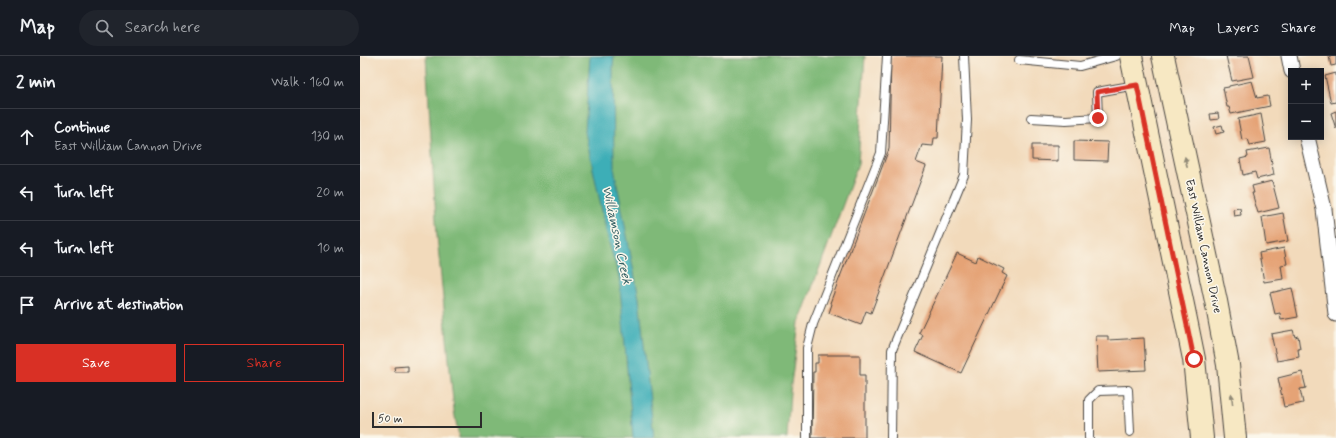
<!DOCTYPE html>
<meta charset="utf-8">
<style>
body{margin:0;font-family:Mynerve,sans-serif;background:#20242c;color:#f1f3f6}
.controls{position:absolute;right:12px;top:12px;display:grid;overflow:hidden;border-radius:0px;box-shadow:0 2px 10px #0003}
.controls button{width:36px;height:36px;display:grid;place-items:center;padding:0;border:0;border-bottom:1px solid #363941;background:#171b24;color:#f1f3f6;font:20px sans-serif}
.scale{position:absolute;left:12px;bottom:10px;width:110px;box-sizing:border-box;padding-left:4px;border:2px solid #2b2b2b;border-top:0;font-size:11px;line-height:14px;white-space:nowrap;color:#2b2b2b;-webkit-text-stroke:3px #fbf7ec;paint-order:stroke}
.stop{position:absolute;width:12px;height:12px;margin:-9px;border:3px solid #d93025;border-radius:50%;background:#fff}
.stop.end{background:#d93025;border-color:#fff;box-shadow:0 1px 4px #0008}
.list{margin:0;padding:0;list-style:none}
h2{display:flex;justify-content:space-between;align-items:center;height:52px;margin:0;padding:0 16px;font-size:17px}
h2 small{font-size:13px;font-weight:400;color:#9ea1a6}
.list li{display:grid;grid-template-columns:26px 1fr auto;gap:12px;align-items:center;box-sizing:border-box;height:56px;padding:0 16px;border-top:1px solid #363941}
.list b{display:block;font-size:15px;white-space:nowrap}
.list p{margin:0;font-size:13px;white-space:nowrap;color:#9ea1a6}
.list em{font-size:13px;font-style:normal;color:#9ea1a6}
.actions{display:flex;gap:8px;padding:12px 16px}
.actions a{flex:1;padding:9px 0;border:1px solid #d93025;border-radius:0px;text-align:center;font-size:14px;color:#d93025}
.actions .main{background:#d93025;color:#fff}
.icon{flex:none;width:22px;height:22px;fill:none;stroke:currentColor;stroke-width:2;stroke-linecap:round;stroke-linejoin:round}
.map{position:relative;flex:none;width:976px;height:382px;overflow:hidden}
header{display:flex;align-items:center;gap:24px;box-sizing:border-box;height:56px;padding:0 20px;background:#171b24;border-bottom:1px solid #363941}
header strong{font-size:19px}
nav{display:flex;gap:22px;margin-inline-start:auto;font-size:14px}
.search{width:280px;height:36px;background:#20242c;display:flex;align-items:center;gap:10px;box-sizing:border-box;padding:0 14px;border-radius:22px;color:#9ea1a6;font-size:15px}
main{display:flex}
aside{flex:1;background:#171b24}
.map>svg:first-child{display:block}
.forest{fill:#7fb978;stroke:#557252}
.water{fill:#3daeb7;stroke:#346c71}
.building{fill:#e5a376}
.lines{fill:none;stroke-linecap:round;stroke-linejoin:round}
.service-casing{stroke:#494541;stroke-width:10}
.minor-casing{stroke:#494541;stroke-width:17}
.secondary-casing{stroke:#494541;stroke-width:24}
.service{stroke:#fff;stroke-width:8}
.minor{stroke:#fff;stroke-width:15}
.secondary{stroke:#f7e8c3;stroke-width:22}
.oneway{fill:#918a77}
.route{stroke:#d93025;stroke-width:5}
.labels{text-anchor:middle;stroke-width:3;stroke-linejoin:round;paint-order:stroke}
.street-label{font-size:12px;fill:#2b2b2b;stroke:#fbf7ec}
.water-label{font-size:13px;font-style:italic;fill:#325f63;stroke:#fbf7ec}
</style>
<header>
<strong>Map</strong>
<div class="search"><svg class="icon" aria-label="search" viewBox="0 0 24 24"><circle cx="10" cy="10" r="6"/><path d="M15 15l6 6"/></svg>Search here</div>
<nav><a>Map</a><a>Layers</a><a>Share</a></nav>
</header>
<main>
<aside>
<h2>2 min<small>Walk · 160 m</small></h2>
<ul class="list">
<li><svg class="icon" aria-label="ahead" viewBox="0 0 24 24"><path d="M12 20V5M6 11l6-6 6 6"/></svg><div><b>Continue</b><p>East William Cannon Drive</p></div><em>130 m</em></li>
<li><svg class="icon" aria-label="left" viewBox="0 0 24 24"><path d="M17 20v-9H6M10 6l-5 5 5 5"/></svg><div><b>Turn left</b></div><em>20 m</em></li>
<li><svg class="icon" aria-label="left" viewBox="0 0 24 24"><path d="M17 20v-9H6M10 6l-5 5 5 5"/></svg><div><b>Turn left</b></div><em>10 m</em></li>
<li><svg class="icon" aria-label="arrive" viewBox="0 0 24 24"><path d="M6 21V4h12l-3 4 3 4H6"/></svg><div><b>Arrive at destination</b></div></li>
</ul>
<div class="actions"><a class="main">Save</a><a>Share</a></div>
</aside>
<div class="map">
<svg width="976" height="382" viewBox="0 0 976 382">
<rect width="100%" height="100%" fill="#fbf7ec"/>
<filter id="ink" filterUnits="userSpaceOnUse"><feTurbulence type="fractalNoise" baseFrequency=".025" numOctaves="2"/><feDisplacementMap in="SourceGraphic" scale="8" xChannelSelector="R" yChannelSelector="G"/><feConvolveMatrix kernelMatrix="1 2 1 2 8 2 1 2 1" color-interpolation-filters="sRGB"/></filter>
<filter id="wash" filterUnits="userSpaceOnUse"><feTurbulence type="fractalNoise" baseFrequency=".012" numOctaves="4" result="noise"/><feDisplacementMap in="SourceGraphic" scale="16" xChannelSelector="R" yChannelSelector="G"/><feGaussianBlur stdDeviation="0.9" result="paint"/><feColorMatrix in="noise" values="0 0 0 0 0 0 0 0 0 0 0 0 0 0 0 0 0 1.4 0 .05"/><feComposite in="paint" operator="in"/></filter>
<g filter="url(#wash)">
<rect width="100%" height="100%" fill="#f2dabb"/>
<polygon class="forest" points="66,0 505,0 498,108 439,267 430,336 427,382 99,382 94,355 77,180"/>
<polygon class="water" points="230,0 254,0 253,10 254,112 279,242 294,382 273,382 259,220 249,187 225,76"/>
<g id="blocks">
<g class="building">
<polygon points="531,0 582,0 578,82 574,82 573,90 562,89 556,106 566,110 511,257 506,255 501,269 469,257 472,248 470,247 529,93"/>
<polygon points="866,0 889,0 894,21 872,25"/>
<polygon points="969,0 976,0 976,9 971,10"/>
<polygon points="976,17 976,46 971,47 965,20"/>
<polygon points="892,25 897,42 908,40 910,50 871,58 869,51 867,51 863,32 869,31 869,30"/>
<polygon points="976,55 976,73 971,57"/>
<polygon points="858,57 859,63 851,64 850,58"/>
<polygon points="901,58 906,86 890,89 888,83 882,84 878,63"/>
<polygon points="862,69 864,76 856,78 854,71"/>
<polygon points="714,85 748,86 747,105 714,104"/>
<polygon points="672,89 698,89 698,105 672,104"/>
<polygon points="909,92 914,119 897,123 895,116 883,119 880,103 888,101 887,96"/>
<polygon points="912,125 919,152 898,157 892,137 894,137 892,130"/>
<polygon points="880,152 881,159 874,160 873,153"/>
<polygon points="923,157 928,185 906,189 902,161"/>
<polygon points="924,192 927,208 921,209 923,223 904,226 899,197"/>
<polygon points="597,197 616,206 618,200 644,213 642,217 647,220 601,317 555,296 563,279 559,277"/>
<polygon points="932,232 938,261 921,264 920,257 915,258 910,237"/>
<polygon points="933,274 935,281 938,280 940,293 938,293 939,301 917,305 911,278"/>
<polygon points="736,280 748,280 748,284 784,282 786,314 738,316"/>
<polygon points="458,299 500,299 500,319 505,319 505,382 452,382 453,316 455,316 455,307 458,307"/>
<polygon points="48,310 48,316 35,316 34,311"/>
<polygon points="942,316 946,332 940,333 943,347 924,351 918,322"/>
</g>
</g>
</g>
<g filter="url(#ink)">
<use href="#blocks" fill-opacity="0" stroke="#494541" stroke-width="1"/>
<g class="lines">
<defs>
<g id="service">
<polyline points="659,4 720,10 756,0"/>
<polyline points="671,62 706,64 738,62 737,36 776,29"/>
<polyline points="447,382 447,292 453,268 521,97 527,0"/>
<polyline points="531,382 532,294 604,119 607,64 604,0"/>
<polyline points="729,382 729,344 738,335 768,334 770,376"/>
</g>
<g id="minor">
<polyline points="929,0 932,15"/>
<polyline points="947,81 964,153 976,258"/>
</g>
<g id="secondary">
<polyline points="771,0 824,254 834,303 842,382"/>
<polyline points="803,0 856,245 868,309 875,382"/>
</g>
</defs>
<use href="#service" class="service-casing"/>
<use href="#minor" class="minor-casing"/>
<use href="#secondary" class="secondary-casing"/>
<use href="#service" class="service"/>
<use href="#minor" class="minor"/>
<use href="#secondary" class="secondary"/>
</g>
<defs><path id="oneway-solid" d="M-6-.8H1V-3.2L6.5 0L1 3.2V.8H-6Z"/></defs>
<g class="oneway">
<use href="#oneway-solid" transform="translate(826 106) rotate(-102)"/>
<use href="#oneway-solid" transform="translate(872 343) rotate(-96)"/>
</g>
</g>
<g class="lines" filter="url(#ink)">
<polyline class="route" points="738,62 737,36 777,29 834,303"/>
</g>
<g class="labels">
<g class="street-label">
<text transform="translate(844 190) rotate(78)" y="4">East William Cannon Drive</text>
</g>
<g class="water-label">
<text transform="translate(258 179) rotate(78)" y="5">Williamson Creek</text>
</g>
</g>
</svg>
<div class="controls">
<button>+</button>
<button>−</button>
</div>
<div class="scale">50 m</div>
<div class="stop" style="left:834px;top:303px"></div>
<div class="stop end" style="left:738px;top:62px"></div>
</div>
</main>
